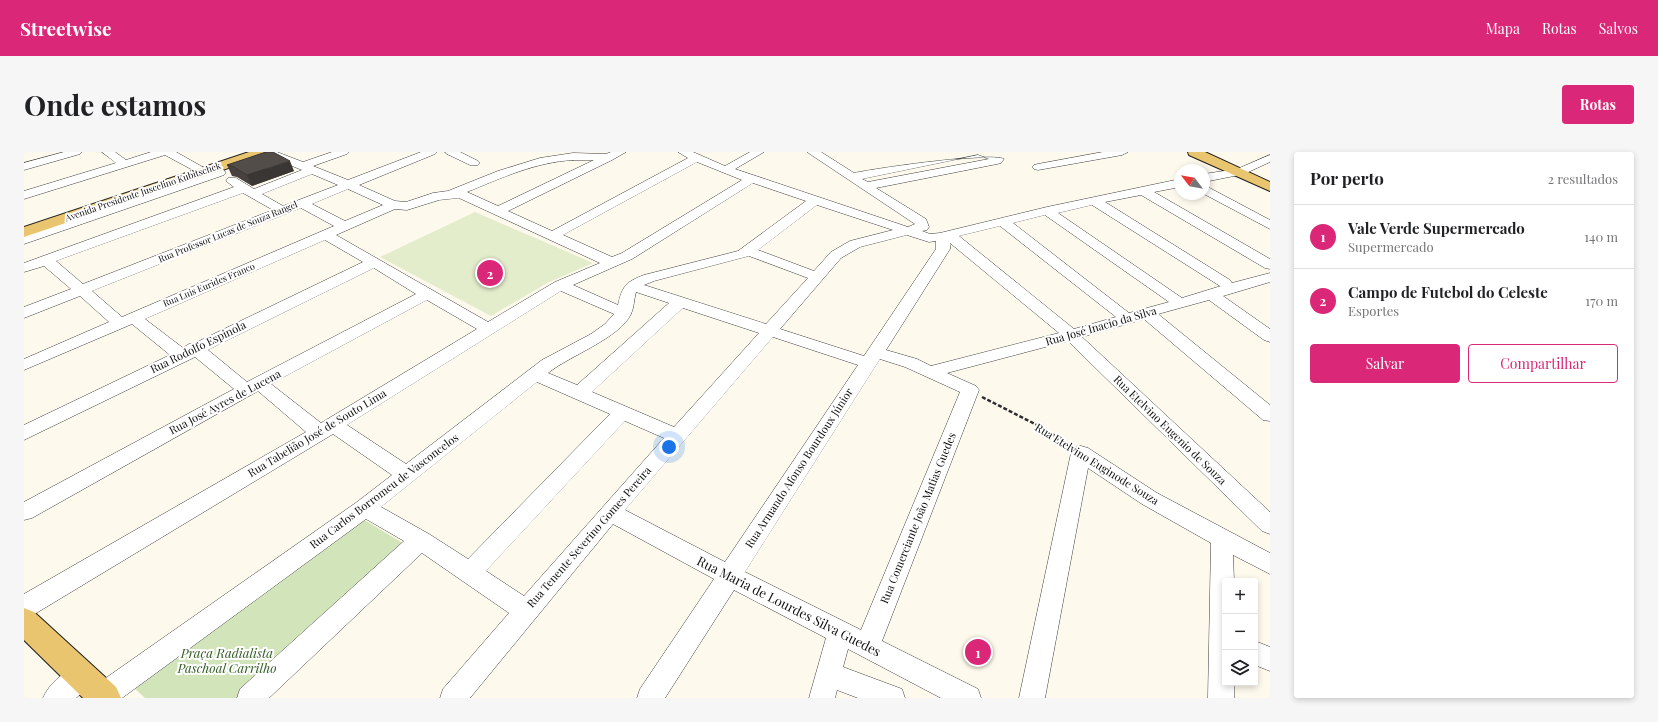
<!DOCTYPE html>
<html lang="pt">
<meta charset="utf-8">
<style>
body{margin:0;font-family:"Playfair Display",serif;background:#f6f6f6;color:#202124}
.controls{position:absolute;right:12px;bottom:12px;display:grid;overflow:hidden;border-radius:4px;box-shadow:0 2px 6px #0003}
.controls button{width:36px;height:36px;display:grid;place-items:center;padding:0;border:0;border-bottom:1px solid #e0e0e0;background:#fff;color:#202124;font:20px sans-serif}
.compass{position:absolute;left:1150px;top:12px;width:36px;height:36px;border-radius:50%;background:#fff;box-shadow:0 2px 6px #0003;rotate:301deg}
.you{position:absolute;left:645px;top:295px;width:14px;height:14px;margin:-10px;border:3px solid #fff;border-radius:50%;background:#1a73e8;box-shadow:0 0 0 6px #1a73e833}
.badge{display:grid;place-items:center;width:26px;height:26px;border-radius:50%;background:#db2777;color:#fff;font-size:13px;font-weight:700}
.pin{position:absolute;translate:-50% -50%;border:2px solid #fff;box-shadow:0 1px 4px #0006}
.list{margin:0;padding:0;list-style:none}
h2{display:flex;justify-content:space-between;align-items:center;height:52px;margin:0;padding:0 16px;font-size:17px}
h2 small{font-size:13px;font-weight:400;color:#757577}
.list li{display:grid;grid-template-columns:26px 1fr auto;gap:12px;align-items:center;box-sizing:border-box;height:64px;padding:0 16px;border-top:1px solid #e0e0e0}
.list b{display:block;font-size:15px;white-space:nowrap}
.list p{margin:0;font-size:13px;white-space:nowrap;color:#757577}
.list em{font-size:13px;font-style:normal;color:#757577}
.actions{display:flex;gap:8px;padding:12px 16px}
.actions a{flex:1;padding:9px 0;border:1px solid #db2777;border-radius:4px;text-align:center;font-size:14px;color:#db2777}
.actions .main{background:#db2777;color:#fff}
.icon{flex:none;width:22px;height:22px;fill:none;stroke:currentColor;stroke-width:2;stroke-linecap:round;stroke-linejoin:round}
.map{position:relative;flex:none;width:1246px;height:546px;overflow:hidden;border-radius:4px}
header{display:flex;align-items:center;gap:24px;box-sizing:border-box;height:56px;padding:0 20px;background:#db2777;color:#fff}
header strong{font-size:19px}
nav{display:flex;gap:22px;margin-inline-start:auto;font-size:14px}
.intro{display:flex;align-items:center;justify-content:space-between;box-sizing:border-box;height:96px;padding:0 24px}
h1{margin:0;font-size:28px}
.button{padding:10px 18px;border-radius:4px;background:#db2777;color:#fff;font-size:14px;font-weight:700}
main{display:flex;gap:24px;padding:0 24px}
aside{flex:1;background:#fff;border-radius:4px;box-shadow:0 2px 6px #0003}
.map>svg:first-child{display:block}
.green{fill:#d2e4ba}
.pitch{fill:#e3eccb}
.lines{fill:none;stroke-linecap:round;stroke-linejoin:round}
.minor-casing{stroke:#3f3f3f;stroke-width:1}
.major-casing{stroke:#1d1d1d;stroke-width:2}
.path{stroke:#2e2e2e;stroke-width:2.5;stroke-dasharray:4 2;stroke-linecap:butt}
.minor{fill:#fff;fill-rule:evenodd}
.major{fill:#eac570;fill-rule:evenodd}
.wall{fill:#474240}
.shaded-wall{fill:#3a3634}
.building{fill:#534d4a;stroke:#3a3634}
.labels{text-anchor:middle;stroke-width:4;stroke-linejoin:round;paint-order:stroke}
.far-street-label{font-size:9px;fill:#0c0c0c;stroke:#fff}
.street-label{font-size:11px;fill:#0c0c0c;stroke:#fff}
.near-street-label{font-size:13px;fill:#0c0c0c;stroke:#fff}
.near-park-label{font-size:13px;font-style:italic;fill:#335c24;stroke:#fff}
</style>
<header>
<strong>Streetwise</strong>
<nav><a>Mapa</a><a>Rotas</a><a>Salvos</a></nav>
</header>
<div class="intro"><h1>Onde estamos</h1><a class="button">Rotas</a></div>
<main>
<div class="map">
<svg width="1246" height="546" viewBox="0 0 1246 546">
<rect width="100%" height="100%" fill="#fdf9ed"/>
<polygon class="green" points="337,366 382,393 215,546 121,546 107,533"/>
<polygon class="pitch" points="451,60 569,111 523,131 467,164 356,105"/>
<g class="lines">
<defs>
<g id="minor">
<polygon points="40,0 58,0 56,2 0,18 0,11"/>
<path d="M78,0H91L102,8L127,0H152L184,18L185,21L188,20L184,16L186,14C193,12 198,15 202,21L200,23L0,92V83L178,23L141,3L0,47V39L92,11Z"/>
<path d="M237,0H253L279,10L308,0H325L323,2L289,14L324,28L397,0H413L411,2L335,33L371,49L382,50L409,41L424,39L474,19L516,6L549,1L582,2L587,0H602L588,8L484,59L528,79L664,6L654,0H669L701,14L726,0H740L711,17L884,75L891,72L783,0H797L830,21C854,16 965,0 980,7L977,11L973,12L852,36L902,67L905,75L903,78L898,79L906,82L916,81L1023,55L1156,27V35L1130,40L1246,107V117L1241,116L1117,43L1081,50L1206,128L1208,131L1246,121V130L1199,144L1246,177V190L1240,188L1185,148L1134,162L1246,253V269L1239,268L1120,167L1058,185L1246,360V382L1238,379L1044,189L923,221L952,234L955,238L858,489L954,537L957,546H917L824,497L819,515L878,537L881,546H834L813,538L811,546H785L802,486L710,438L641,546H613L616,537L690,427L589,372L446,546H416L419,537L485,461L398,401L245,546H213L216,537L380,389L342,367L98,546H66V544L69,535L333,350L368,323L309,282L9,463L0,466V442L282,280L234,239L8,366L0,368V350L210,237L171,205L0,288V273L146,203L108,172L0,218V207L85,170L56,144L0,166V155L47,137L20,114L0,120V111L210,35L202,29L204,26H212L230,37L278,18L239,2ZM954,3L965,7L844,30L838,27ZM549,8H570L474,54L443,40C477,26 512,10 549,8ZM673,10L718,28L598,101L588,105L539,83ZM288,22L314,33L259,54L238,42ZM729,31L782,49L714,99L620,123C602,130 598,134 594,153L549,133L608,107ZM324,37L359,53L321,69L288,52ZM219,41L249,58L59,132L32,109ZM435,46L576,111L531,130L464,170L312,83L371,57L383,58L415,48ZM793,53L869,78L826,89L807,100L790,119L734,98ZM1068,53L1196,134H1197L1158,146L1034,61ZM277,56L310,74L98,165L68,139ZM1021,63L1145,150L1105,161L989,71ZM976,74L1092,165L1050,177L935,84ZM883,83L905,90L912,89V97L840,204L756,177L817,106L836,95ZM301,88L339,110L171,191L165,192L159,196L121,167ZM926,91L1035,181L907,214L893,207L862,198L926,97ZM725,104L784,126L742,172L620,133L630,129ZM350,116L392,142L223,230L184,198ZM537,139L590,162L581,172L567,182L518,208L382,312L323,273ZM612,140L645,151L553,233L524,221C545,204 596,186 607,162C610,156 610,147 612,140ZM403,148L453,177L297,271L247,232ZM659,156L735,181L650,275L568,240ZM749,185L834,213L701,410L601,358ZM856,207L881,215L936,240L837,478L721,420ZM513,230L586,262L444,407L405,382L357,355ZM601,269L640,286L500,444L462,419Z"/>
<polygon points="421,0 436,0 454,9 456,11 454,13 446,13 423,2"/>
<polygon points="1079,0 1104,0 1098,3 1014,18 1010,17 1008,15 1010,13 1014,12"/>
<polygon points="1246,3 1246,10 1220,22 1180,30 1180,22 1213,17"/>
<polygon points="1180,33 1246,68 1246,77 1180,42"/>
<polygon points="1057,294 1064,296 1133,341 1246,401 1246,422 1209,403 1210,429 1201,429 1201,531 1210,531 1210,546 1184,546 1187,391 1118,352 1064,316 1021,546 995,546 1047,301 1050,296"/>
<polygon points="1231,489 1246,495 1246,519 1231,513"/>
<path d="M58,511L67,515L71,524L67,533L52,546H19C25,531 43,517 58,511Z"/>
</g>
<g id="major">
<polygon points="225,0 244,0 243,3 0,85 0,75"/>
<polygon points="1164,0 1181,0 1246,30 1246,39 1165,3"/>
<polygon points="0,456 10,460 92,535 97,546 59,546 0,488"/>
</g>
</defs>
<use href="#minor" class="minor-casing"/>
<use href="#major" class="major-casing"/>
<polyline class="path" points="958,245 1013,273 1045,292"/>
<use href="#minor" class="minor"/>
<use href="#major" class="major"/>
</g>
<polygon class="wall" points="203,13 270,19 228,34 213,25 208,24"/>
<polygon class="shaded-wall" points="266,9 270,19 228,34 223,23"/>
<polygon class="building" points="242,0 249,0 266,9 223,23 208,14 203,13"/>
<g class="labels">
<g class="far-street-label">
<text transform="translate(119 40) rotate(-19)" y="3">Avenida Presidente Juscelino Kubitschek</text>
<text transform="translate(204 80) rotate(-22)" y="3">Rua Professor Lucas de Souza Rangel</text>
<text transform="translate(185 133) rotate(-23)" y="3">Rua Luis Eurides Franco</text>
</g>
<g class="street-label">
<text transform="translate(1077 174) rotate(-16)" y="4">Rua José Inacio da Silva</text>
<text transform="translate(174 195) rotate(-26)" y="4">Rua Rodolfo Espinola</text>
<text transform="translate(201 250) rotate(-28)" y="4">Rua José Ayres de Lucena</text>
<text transform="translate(1146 278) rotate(44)" y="4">Rua Etelvino Eugenio de Souza</text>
<text transform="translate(293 281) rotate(-31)" y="4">Rua Tabelião José de Souto Lima</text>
<text transform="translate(1073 312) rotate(32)" y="4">Rua Etelvino Euginode Souza</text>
<text transform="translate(775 316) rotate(-57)" y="4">Rua Armando Afonso Bourdoux Júnior</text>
<text transform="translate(360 339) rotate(-37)" y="4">Rua Carlos Borromeu de Vasconcelos</text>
<text transform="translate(894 366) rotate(-68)" y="4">Rua Comerciante João Matias Guedes</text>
<text transform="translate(565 385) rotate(-49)" y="4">Rua Tenente Severino Gomes Pereira</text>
</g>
<g class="near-street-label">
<text transform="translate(765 454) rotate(27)" y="5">Rua Maria de Lourdes Silva Guedes</text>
</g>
<g class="near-park-label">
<text x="203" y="506">Praça Radialista<tspan x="203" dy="15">Paschoal Carrilho</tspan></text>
</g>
</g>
</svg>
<div class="controls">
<button>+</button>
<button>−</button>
<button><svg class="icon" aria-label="layers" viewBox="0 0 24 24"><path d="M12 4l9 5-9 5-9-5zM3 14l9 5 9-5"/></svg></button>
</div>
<svg class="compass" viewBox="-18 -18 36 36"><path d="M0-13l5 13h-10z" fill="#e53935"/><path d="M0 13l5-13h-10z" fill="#757577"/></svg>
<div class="you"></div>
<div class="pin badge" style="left:954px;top:500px">1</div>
<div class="pin badge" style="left:466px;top:121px">2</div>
</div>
<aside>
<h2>Por perto<small>2 resultados</small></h2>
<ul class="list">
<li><span class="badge">1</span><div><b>Vale Verde Supermercado</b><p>Supermercado</p></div><em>140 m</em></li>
<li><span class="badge">2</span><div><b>Campo de Futebol do Celeste</b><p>Esportes</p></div><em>170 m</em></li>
</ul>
<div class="actions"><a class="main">Salvar</a><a>Compartilhar</a></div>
</aside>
</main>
